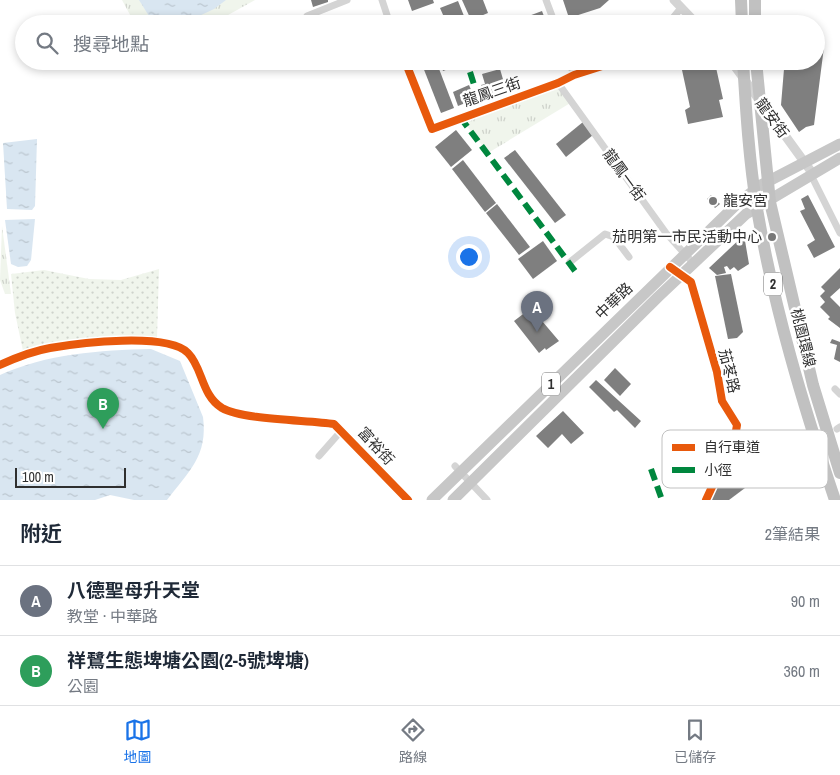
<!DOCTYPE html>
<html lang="zh-TW">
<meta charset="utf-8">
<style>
body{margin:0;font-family:"Archivo Narrow","Noto Sans TC",sans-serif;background:#f6f6f7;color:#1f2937}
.scale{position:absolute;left:15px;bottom:12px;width:111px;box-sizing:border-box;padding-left:5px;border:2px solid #2f2f2f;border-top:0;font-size:14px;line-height:18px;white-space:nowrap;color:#2f2f2f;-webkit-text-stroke:4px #fff;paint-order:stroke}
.you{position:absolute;left:468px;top:256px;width:18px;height:18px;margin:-12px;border:4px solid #fff;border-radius:50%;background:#1a73e8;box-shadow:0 0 0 8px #1a73e833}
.badge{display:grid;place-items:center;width:32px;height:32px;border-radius:50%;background:#1a73e8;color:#fff;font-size:16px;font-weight:700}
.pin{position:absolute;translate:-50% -41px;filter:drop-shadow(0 1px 2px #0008)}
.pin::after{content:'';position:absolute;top:26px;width:18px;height:15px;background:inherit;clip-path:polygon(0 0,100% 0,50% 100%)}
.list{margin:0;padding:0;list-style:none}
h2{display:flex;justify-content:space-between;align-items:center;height:65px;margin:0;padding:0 20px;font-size:21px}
h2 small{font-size:16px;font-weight:400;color:#747a83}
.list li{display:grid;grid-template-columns:32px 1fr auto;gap:15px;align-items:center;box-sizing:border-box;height:70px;padding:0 20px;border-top:1px solid #e0e1e3}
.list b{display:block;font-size:19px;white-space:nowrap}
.list p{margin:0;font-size:16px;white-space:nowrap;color:#747a83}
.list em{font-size:16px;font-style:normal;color:#747a83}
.icon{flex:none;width:28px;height:28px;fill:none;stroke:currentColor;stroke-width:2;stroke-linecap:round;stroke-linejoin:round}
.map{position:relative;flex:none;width:840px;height:500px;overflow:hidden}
.search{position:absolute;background:#fff;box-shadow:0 2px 8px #0003;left:15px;right:15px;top:15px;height:55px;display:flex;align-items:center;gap:12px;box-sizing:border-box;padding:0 18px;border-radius:28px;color:#747a83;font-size:19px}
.sheet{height:205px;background:#fff}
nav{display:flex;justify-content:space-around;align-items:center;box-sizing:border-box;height:70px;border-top:1px solid #e0e1e3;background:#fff;font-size:14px;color:#747a83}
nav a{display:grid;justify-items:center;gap:2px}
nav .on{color:#1a73e8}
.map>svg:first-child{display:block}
.grass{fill:url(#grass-tufts)}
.garden{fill:url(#garden-dots)}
.water{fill:url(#water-ripples)}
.building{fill:#7f7f7f}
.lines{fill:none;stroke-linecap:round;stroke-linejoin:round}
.minor{stroke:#d4d4d4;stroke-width:7}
.tertiary{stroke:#d4d4d4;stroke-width:9}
.primary{stroke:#c7c7c7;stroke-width:11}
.motorway{stroke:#c1c1c1;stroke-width:12}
.motorway-bridge{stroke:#c1c1c1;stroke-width:12}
.quiet{stroke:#00873e;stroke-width:6;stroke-dasharray:12 6;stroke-linecap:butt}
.cycleway-casing{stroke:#fff;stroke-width:11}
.cycleway{stroke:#e8590c;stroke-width:8}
.poi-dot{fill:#787878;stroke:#fff;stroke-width:2}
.labels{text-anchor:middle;stroke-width:5;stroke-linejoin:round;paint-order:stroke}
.shield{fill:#fff;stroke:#6d6d6d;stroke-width:1}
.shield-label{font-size:14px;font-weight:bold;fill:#2f2f2f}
.street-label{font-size:15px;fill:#2f2f2f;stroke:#fff}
.poi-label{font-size:15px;fill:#2f2f2f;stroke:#fff;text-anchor:start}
.key{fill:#fff;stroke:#c1c1c1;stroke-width:1}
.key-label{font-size:14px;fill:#2f2f2f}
</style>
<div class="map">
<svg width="840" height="500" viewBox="0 0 840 500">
<defs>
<pattern id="grass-tufts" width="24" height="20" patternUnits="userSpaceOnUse" patternTransform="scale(1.25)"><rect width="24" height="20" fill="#f0f5ec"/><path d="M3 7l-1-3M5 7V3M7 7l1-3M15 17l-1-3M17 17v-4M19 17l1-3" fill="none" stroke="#ced2cb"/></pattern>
<pattern id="garden-dots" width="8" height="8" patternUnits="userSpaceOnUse" patternTransform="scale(1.25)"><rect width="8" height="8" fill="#f0f5ec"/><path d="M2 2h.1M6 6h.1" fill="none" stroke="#ced2cb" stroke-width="1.8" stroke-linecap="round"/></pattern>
<pattern id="water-ripples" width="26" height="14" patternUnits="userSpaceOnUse" patternTransform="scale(1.25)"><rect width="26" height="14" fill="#d9e6f1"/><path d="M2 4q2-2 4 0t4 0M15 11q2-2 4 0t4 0" fill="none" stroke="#bbc6cf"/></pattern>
</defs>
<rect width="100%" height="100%" fill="#fff"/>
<g class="grass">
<polygon points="122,0 255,0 212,24 135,24"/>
<polygon points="558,83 572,102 488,153 460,117"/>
<polygon points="2,226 11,294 5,294 0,280"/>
</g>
<path class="garden" d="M159,269L157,338C111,336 68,338 23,351L15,313L11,274L44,270L89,279L121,280Z"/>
<g class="water">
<polygon points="139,0 226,0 214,9 182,24 154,24"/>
<polygon points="37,139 35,206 32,210 7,209 3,143"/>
<polygon points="35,219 31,260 27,266 18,267 11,264 5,220"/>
<path d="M151,349L180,361L203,417C208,456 189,471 167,500H134L110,495L95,500H0V375C46,354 100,350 151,349Z"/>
</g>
<g class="building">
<polygon points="311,0 328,0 328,2 313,7"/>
<polygon points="408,0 433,0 434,3 412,11"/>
<polygon points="462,0 483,0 488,13 471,20"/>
<polygon points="563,0 609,0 600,8 569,18"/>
<polygon points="458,1 466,21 447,24 440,8"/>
<polygon points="542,11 547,24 529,24 526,17"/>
<polygon points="816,46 824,47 814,125 806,127 799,132 781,105 784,69 789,61 816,61"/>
<polygon points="436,61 454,108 441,113 421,62"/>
<polygon points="440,61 461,61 462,64 443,71"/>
<polygon points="715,63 723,99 719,100 723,117 688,124 685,110 690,107 682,70"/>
<polygon points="500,69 507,93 486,100 481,85 485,84 482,74"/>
<polygon points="469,85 475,99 458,106 453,92"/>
<polygon points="583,122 593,135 566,157 556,144"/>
<polygon points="456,130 472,150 451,167 435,147"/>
<polygon points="515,150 566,215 555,223 504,158"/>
<polygon points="463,160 496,203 485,212 452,169"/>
<polygon points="711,195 720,204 715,208 707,199"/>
<polygon points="808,195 835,247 814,258 807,245 815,240 800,211 805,209 801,199"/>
<polygon points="497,204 530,247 519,255 486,213"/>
<polygon points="744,235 749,264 738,271 734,267 730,270 727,266 724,267 726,273 717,275 709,268"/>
<polygon points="543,241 557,261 533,279 518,259"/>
<polygon points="840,268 840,288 830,297 840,307 840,328 828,319 830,317 820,307 825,302 820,296 825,291 821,287"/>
<polygon points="731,274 743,332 737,338 728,339 715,276"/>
<polygon points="531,308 559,341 546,350 545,348 539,353 514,321"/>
<polygon points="832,339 840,342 840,362 834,359 837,345 830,343"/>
<polygon points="615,368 631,384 620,396 604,380"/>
<polygon points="596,380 641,421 635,428 617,410 614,412 589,387"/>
<polygon points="563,411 584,433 571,444 562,434 548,448 536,436"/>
<polygon points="721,478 745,488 729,500 710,500"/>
</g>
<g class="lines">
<g class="minor">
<polyline points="382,0 390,24"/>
<polyline points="546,0 555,24"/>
<polyline points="307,16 347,0"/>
<polyline points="668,24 681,8"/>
<polyline points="405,61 432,129 558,83 574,75 618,61"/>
<polyline points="569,61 574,75"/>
<polyline points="558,83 666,233 694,264"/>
<polyline points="811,175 840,233"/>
<polyline points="570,262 605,234 614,237 629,257"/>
<polyline points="670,267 691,282 717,372 722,401 737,425 735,437 706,500"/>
<path d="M0,365C15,358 33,351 50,348C79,343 167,332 188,353C203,368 201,395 222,408C243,420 307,420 334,424L408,500"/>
<polyline points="835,389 840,394"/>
<polyline points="837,429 840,427"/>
<polyline points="319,456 342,430"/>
<polyline points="455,466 487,500"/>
</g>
<g class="tertiary">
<polyline points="674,0 697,24"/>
<polyline points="731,61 813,174"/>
</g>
<g class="primary">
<polyline points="432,500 740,201 761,185 840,144"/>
<polyline points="453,500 658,297 746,214 840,158"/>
</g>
<g class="motorway">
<polyline points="741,0 742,24"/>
<polyline points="755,0 755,24"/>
</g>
<g class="motorway-bridge">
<path d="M743,61C746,111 749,160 757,209C774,308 803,405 835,500"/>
<polyline points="756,61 770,202 813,385 840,473"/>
</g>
<g class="quiet">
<polyline points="470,72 482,110"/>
<polyline points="460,117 578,275"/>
<polyline points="651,469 662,500"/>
</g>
<defs>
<g id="cycleway">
<polyline points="405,61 432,129 558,83 574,75 618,61"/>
<polyline points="670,267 691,282 717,372 722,401 737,425 735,437 706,500"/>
<path d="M0,365C15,358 33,351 50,348C79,343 167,332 188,353C203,368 201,395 222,408C243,420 307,420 334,424L408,500"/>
</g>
</defs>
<use href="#cycleway" class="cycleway-casing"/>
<use href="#cycleway" class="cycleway"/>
</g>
<g class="poi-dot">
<circle cx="713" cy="201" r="5"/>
<circle cx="772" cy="237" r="5"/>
</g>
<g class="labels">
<g class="shield">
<rect x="764" y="272.5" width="18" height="23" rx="4"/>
<rect x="542" y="372.5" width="18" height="23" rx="4"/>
</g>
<g class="shield-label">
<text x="773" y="289">2</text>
<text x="551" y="389">1</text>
</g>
<g class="street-label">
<text transform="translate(492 92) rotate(-19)" y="5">龍鳳三街</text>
<text transform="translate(772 118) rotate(54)" y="5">龍安街</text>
<text transform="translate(624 175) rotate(54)" y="5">龍鳳一街</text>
<text transform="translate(614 301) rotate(-44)" y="5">中華路</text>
<text transform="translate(803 338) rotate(76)" y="5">桃園環線</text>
<text transform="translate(729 371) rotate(76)" y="5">茄苳路</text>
<text transform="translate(376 446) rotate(47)" y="5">富裕街</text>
</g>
<g class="poi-label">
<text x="723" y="206">龍安宮</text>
<text x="762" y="242" text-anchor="end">茄明第一市民活動中心</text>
</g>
</g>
<rect x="662" y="430" width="166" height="58" rx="8" class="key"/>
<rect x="672" y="444" width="23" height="7" fill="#e8590c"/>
<rect x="672" y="467" width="23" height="6" fill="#00873e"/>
<g class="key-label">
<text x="704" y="452">自行車道</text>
<text x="704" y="475">小徑</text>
</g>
</svg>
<div class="scale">100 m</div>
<div class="you"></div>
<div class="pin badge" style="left:537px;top:332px;background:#6b7280">A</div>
<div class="pin badge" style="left:103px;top:429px;background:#2e9e5b">B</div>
<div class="search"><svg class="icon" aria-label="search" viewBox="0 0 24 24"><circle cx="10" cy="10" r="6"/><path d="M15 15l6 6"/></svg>搜尋地點</div>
</div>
<section class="sheet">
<h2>附近<small>2筆結果</small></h2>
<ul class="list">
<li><span class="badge" style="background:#6b7280">A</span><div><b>八德聖母升天堂</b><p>教堂 · 中華路</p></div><em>90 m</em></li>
<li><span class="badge" style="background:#2e9e5b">B</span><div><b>祥鷺生態埤塘公園(2-5號埤塘)</b><p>公園</p></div><em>360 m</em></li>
</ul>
</section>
<nav>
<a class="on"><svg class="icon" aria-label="map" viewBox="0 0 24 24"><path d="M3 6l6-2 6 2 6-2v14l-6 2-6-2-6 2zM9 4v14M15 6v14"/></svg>地圖</a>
<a><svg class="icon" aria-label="directions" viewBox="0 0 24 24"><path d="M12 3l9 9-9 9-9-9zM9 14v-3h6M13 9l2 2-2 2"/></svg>路線</a>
<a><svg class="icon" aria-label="saved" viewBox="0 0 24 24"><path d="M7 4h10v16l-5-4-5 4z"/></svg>已儲存</a>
</nav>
